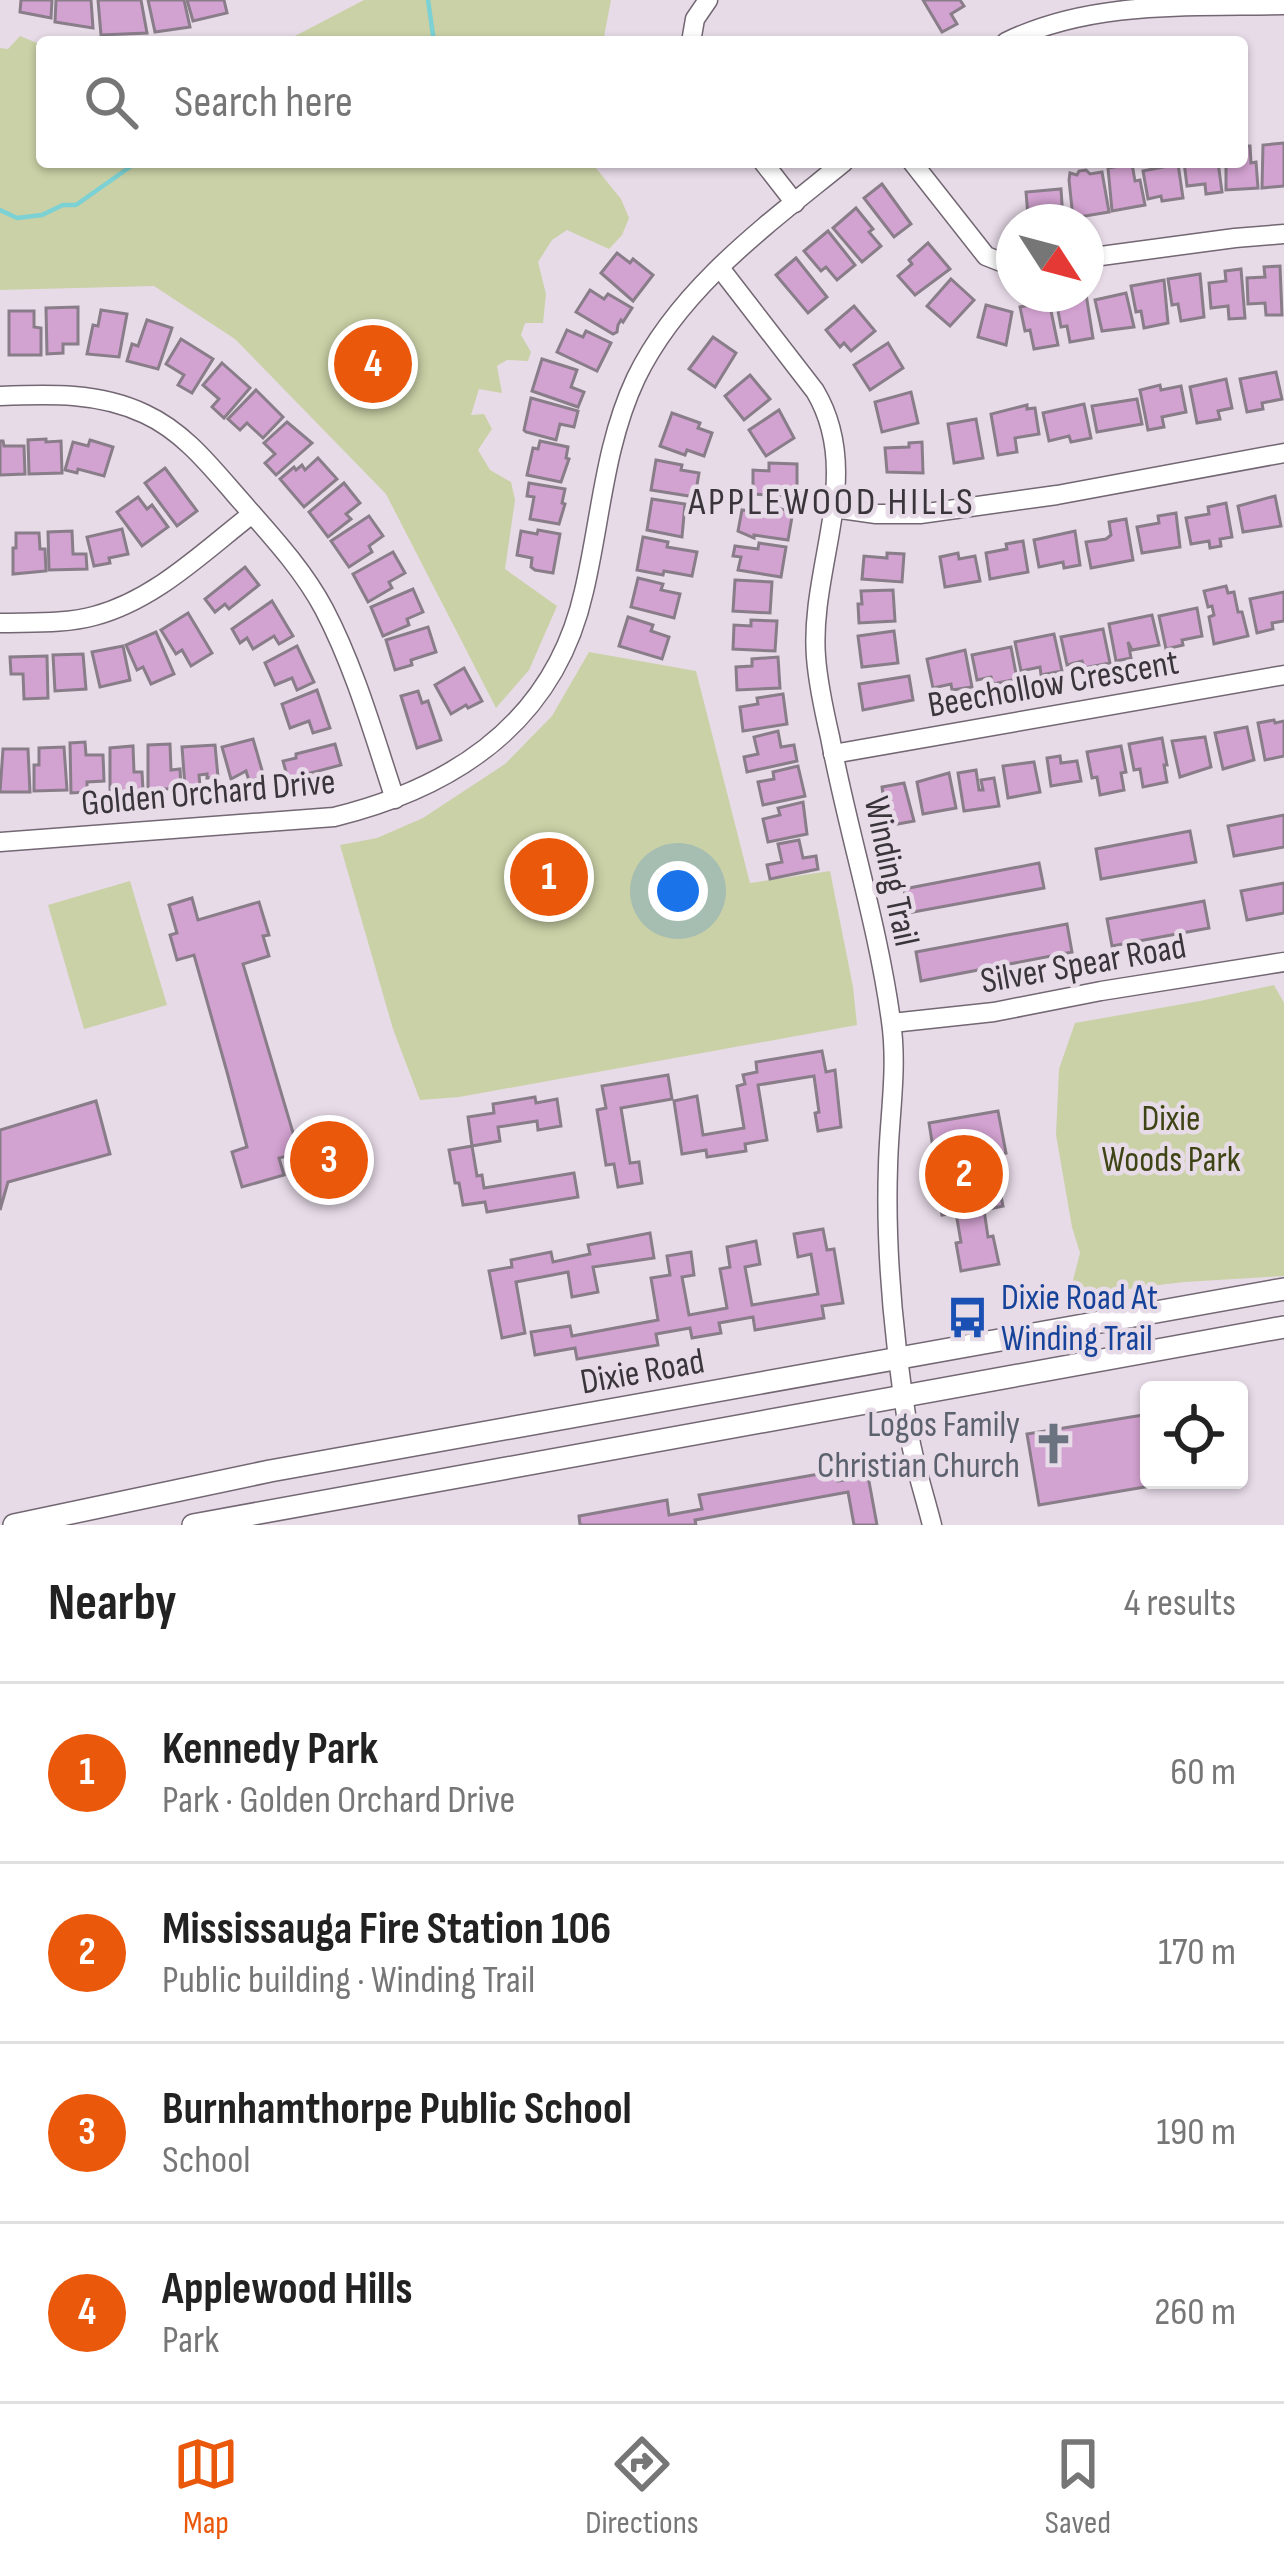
<!DOCTYPE html>
<meta charset="utf-8">
<style>
body{margin:0;font-family:"Sofia Sans Condensed",sans-serif;background:#f6f6f6;color:#222}
.controls{position:absolute;right:36px;bottom:36px;display:grid;overflow:hidden;border-radius:12px;box-shadow:0 3px 9px #0004}
.controls button{width:108px;height:108px;display:grid;place-items:center;padding:0;border:0;border-bottom:3px solid #e0e0e0;background:#fff;color:#222;font:60px sans-serif}
.compass{position:absolute;left:996px;top:204px;width:108px;height:108px;border-radius:50%;background:#fff;box-shadow:0 3px 9px #0004;rotate:126deg}
.you{position:absolute;left:678px;top:891px;width:42px;height:42px;margin:-30px;border:9px solid #fff;border-radius:50%;background:#1a73e8;box-shadow:0 0 0 18px #1a73e833}
.badge{display:grid;place-items:center;width:78px;height:78px;border-radius:50%;background:#ea580c;color:#fff;font-size:39px;font-weight:700}
.pin{position:absolute;translate:-50% -50%;border:6px solid #fff;box-shadow:0 3px 12px #0006}
.list{margin:0;padding:0;list-style:none}
h2{display:flex;justify-content:space-between;align-items:center;height:156px;margin:0;padding:0 48px;font-size:51px}
h2 small{font-size:39px;font-weight:400;color:#767676}
.list li{display:grid;grid-template-columns:78px 1fr auto;gap:36px;align-items:center;box-sizing:border-box;height:180px;padding:0 48px;border-top:3px solid #e0e0e0}
.list b{display:block;font-size:45px;white-space:nowrap}
.list p{margin:0;font-size:39px;white-space:nowrap;color:#767676}
.list em{font-size:39px;font-style:normal;color:#767676}
.icon{flex:none;width:66px;height:66px;fill:none;stroke:currentColor;stroke-width:2;stroke-linecap:round;stroke-linejoin:round}
.map{position:relative;flex:none;width:1284px;height:1525px;overflow:hidden}
.search{position:absolute;background:#fff;box-shadow:0 3px 9px #0004;left:36px;right:36px;top:36px;height:132px;display:flex;align-items:center;gap:30px;box-sizing:border-box;padding:0 42px;border-radius:12px;color:#767676;font-size:45px}
.sheet{height:876px;background:#fff}
nav{display:flex;justify-content:space-around;align-items:center;box-sizing:border-box;height:168px;border-top:3px solid #e0e0e0;background:#fff;font-size:33px;color:#767676}
nav a{display:grid;justify-items:center;gap:6px}
nav .on{color:#ea580c}
.map>svg:first-child{display:block}
.green{fill:#cad1a6}
.lines{fill:none;stroke-linecap:round;stroke-linejoin:round}
.stream{stroke:#7bd1d3;stroke-width:4.5}
.building{fill:#d2a2d0;stroke:#897d89;stroke-width:3}
.minor-casing{stroke:#726772;stroke-width:21}
.major-casing{stroke:#726772;stroke-width:24}
.minor{stroke:#fff;stroke-width:18}
.major{stroke:#fff;stroke-width:21}
.labels{text-anchor:middle;stroke-width:9;stroke-linejoin:round;paint-order:stroke}
.street-label{font-size:36px;fill:#39353a;stroke:#e7dbe8}
.park-label{font-size:36px;fill:#3f4415;stroke:#e7dbe8}
.transit-label{font-size:36px;fill:#164399;stroke:#e7dbe8;text-anchor:start}
.worship-label{font-size:36px;fill:#5b616d;stroke:#e7dbe8;text-anchor:end}
.neighbourhood-label{font-size:39px;letter-spacing:3px;fill:#39353a;stroke:#e7dbe8}
</style>
<div class="map">
<svg width="1284" height="1525" viewBox="0 0 1284 1525">
<rect width="100%" height="100%" fill="#e7dbe8"/>
<g class="green">
<polygon points="364,0 611,0 603,42 270,42 293,37"/>
<polygon points="20,36 42,45 42,162 591,162 621,199 629,218 622,235 609,249 567,230 552,240 538,262 546,294 543,323 525,323 521,335 531,352 528,361 507,360 497,366 502,393 479,389 471,415 484,414 492,429 478,450 490,470 511,482 515,500 505,569 557,606 529,670 496,708 386,494 235,339 154,286 0,290 0,48 8,49"/>
<polygon points="589,652 696,671 750,883 830,871 853,987 857,1025 459,1097 420,1100 393,1029 340,845 377,838 423,818 505,764 552,716"/>
<polygon points="130,881 167,1005 84,1029 48,905"/>
<polygon points="1274,985 1284,1003 1284,1276 1184,1282 1134,1288 1091,1297 1070,1292 1080,1253 1072,1227 1056,1135 1059,1069 1075,1023 1200,1001"/>
</g>
<g class="lines">
<g class="stream">
<polyline points="428,0 434,42"/>
<polyline points="0,210 17,218 42,215 63,205 76,205 137,162"/>
</g>
</g>
<g class="building">
<polygon points="21,0 52,0 51,18 20,12"/>
<polygon points="56,0 91,0 93,28 55,22"/>
<polygon points="98,0 141,0 147,33 101,35"/>
<polygon points="148,0 184,0 190,27 155,32"/>
<polygon points="187,0 224,0 227,13 193,21"/>
<polygon points="923,0 960,0 964,6 951,14 957,24 942,32"/>
<polygon points="1284,143 1284,186 1262,188 1263,145"/>
<polygon points="1242,146 1250,146 1251,163 1256,162 1258,188 1226,190 1226,162 1242,162"/>
<polygon points="1184,162 1218,162 1222,192 1206,194 1205,184 1187,186"/>
<polygon points="1132,164 1135,181 1140,180 1145,205 1112,211 1108,168"/>
<polygon points="1178,164 1183,198 1162,201 1161,196 1148,199 1143,171"/>
<polygon points="1086,170 1090,174 1102,172 1109,212 1073,218 1069,180 1070,173 1077,175 1079,171"/>
<polygon points="882,184 911,224 894,237 864,198"/>
<polygon points="1061,189 1063,219 1047,220 1046,215 1028,216 1026,192"/>
<polygon points="856,208 873,229 869,232 881,246 862,262 833,228"/>
<polygon points="828,231 855,265 837,280 826,267 821,271 804,251"/>
<polygon points="928,243 950,269 915,295 898,276 912,264 909,260"/>
<polygon points="617,253 630,263 633,259 653,275 633,301 601,273"/>
<polygon points="796,258 827,297 808,313 776,275"/>
<polygon points="1280,266 1282,315 1266,315 1265,303 1248,304 1247,278 1265,277 1264,267"/>
<polygon points="1241,269 1245,318 1229,319 1228,306 1211,308 1209,283 1226,281 1225,271"/>
<polygon points="1200,274 1204,317 1181,321 1178,304 1172,305 1168,279"/>
<polygon points="951,279 974,300 950,326 927,306"/>
<polygon points="1164,280 1168,323 1144,328 1141,311 1136,312 1131,286"/>
<polygon points="590,290 604,299 608,294 632,308 623,322 621,320 618,325 617,332 613,334 576,312"/>
<polygon points="1126,293 1134,327 1102,331 1095,300"/>
<polygon points="1086,294 1093,338 1070,342 1067,326 1061,327 1056,300"/>
<polygon points="1049,301 1058,345 1034,349 1030,330 1025,331 1020,307"/>
<polygon points="986,305 1012,312 1006,345 978,337"/>
<polygon points="854,306 875,331 851,351 844,343 840,347 826,330"/>
<polygon points="78,307 78,344 63,344 63,353 47,354 46,308"/>
<polygon points="101,310 127,314 119,357 87,354 93,325 98,326"/>
<polygon points="9,311 34,311 34,327 41,328 41,355 9,355"/>
<polygon points="147,320 172,328 158,369 127,361 132,344 138,346"/>
<polygon points="567,330 583,337 586,331 611,343 597,371 557,352"/>
<polygon points="713,337 736,353 715,387 689,369"/>
<polygon points="181,339 213,359 192,393 178,385 184,375 166,364"/>
<polygon points="888,343 903,368 870,390 854,365"/>
<polygon points="542,359 577,370 571,387 584,392 578,407 532,391"/>
<polygon points="222,363 250,388 224,418 212,407 219,399 203,385"/>
<polygon points="1276,372 1282,399 1262,403 1263,409 1247,412 1240,379"/>
<polygon points="750,375 770,399 744,420 725,396"/>
<polygon points="1226,379 1232,408 1218,411 1220,419 1197,423 1190,387"/>
<polygon points="1160,385 1161,390 1181,386 1186,412 1162,417 1164,427 1148,430 1140,390"/>
<polygon points="256,390 283,417 263,438 247,423 240,430 228,419"/>
<polygon points="911,392 918,423 882,432 875,402"/>
<polygon points="531,398 578,411 574,427 560,424 556,440 526,432 524,430"/>
<polygon points="1137,399 1142,424 1097,432 1092,406"/>
<polygon points="1084,404 1091,438 1071,442 1069,436 1049,441 1043,413"/>
<polygon points="1027,405 1027,409 1035,408 1039,434 1015,438 1017,452 998,455 991,414"/>
<polygon points="779,410 794,438 766,456 749,430"/>
<polygon points="672,413 700,423 698,428 712,433 704,456 687,450 685,455 660,446"/>
<polygon points="976,419 983,458 954,463 948,424"/>
<polygon points="287,422 312,443 276,475 265,463 275,454 264,443"/>
<polygon points="46,439 46,442 61,441 62,473 29,474 28,440"/>
<polygon points="90,440 113,447 104,476 78,469 77,473 65,470 73,442 88,446"/>
<polygon points="0,441 3,441 4,446 24,446 25,474 0,475"/>
<polygon points="540,441 568,447 566,458 569,459 561,482 527,475 533,448 538,449"/>
<polygon points="922,442 923,473 887,472 885,448 909,447 909,443"/>
<polygon points="318,458 337,479 304,507 280,479 294,467 296,470 302,465 305,470"/>
<polygon points="656,460 682,465 681,470 699,473 695,497 651,490"/>
<polygon points="769,463 797,464 797,497 753,494 753,470 769,471"/>
<polygon points="165,468 197,511 177,526 145,483"/>
<polygon points="344,483 360,503 346,514 351,519 328,537 309,512"/>
<polygon points="529,483 565,489 562,503 565,504 559,524 530,519 534,497 527,496"/>
<polygon points="1275,496 1281,526 1243,532 1238,506"/>
<polygon points="138,497 147,509 152,505 168,527 142,546 117,512"/>
<polygon points="652,499 685,504 682,537 647,530"/>
<polygon points="1226,503 1232,537 1220,539 1221,546 1210,548 1209,541 1191,544 1186,518 1209,514 1208,507"/>
<polygon points="769,507 793,511 788,540 754,535 754,538 738,531 742,510 768,513"/>
<polygon points="1176,513 1180,547 1142,553 1137,527 1159,523 1158,516"/>
<polygon points="369,516 383,536 369,546 372,552 349,567 331,541"/>
<polygon points="1126,519 1133,560 1091,568 1086,542 1106,539 1111,535 1109,522"/>
<polygon points="122,529 128,554 109,558 110,563 94,566 87,537"/>
<polygon points="538,530 560,534 553,573 535,570 531,567 532,558 517,555 521,531 537,534"/>
<polygon points="72,531 73,554 86,554 87,569 49,570 48,532"/>
<polygon points="1075,531 1080,565 1064,568 1063,562 1039,567 1034,540"/>
<polygon points="16,533 39,533 40,549 45,549 46,571 13,574 13,548 16,548"/>
<polygon points="643,537 668,542 667,547 697,552 692,576 664,571 663,575 637,570"/>
<polygon points="1023,541 1028,572 990,579 986,553 1007,549 1006,544"/>
<polygon points="759,543 786,547 781,577 738,570 741,557 733,556 735,546 758,549"/>
<polygon points="393,552 405,573 389,582 392,588 368,602 353,574"/>
<polygon points="887,553 904,554 902,582 862,579 864,556 887,558"/>
<polygon points="958,553 959,559 975,556 980,581 945,587 940,557"/>
<polygon points="245,567 259,585 229,609 225,604 215,612 205,599"/>
<polygon points="638,578 663,584 661,590 680,594 674,618 631,607"/>
<polygon points="735,580 772,582 770,613 733,611"/>
<polygon points="1226,586 1228,593 1234,592 1238,612 1242,612 1248,636 1214,644 1209,617 1214,615 1212,606 1208,607 1204,591"/>
<polygon points="413,589 423,612 407,619 409,625 383,636 371,607"/>
<polygon points="893,590 895,621 859,623 858,604 862,604 861,591"/>
<polygon points="1284,592 1284,621 1272,623 1273,629 1257,633 1250,599"/>
<polygon points="272,601 293,636 279,644 274,636 253,649 247,638 240,643 232,629"/>
<polygon points="1197,608 1202,636 1182,640 1183,645 1166,649 1159,616"/>
<polygon points="188,613 212,653 191,666 182,650 176,654 161,630"/>
<polygon points="1152,615 1159,645 1132,650 1128,642 1131,658 1116,661 1109,624"/>
<polygon points="628,617 653,625 651,631 669,637 662,659 619,646"/>
<polygon points="751,620 777,621 775,651 733,649 734,625 751,626"/>
<polygon points="428,627 436,652 411,660 412,665 395,670 386,640"/>
<polygon points="1103,629 1110,663 1084,668 1082,661 1067,665 1061,637"/>
<polygon points="894,631 898,663 862,667 858,636"/>
<polygon points="156,632 174,674 151,684 143,667 137,670 126,645"/>
<polygon points="1054,634 1062,671 1041,675 1040,667 1021,671 1015,642"/>
<polygon points="123,646 130,680 100,687 92,652"/>
<polygon points="297,646 314,682 297,690 292,678 275,685 265,663"/>
<polygon points="1011,647 1017,679 993,684 991,677 977,680 972,655"/>
<polygon points="965,650 972,687 952,690 951,684 933,688 927,659"/>
<polygon points="83,654 86,689 55,691 53,655"/>
<polygon points="47,656 48,698 24,699 23,674 11,674 10,657"/>
<polygon points="778,657 780,688 737,690 736,667 752,666 752,659"/>
<polygon points="464,668 482,701 468,708 466,705 451,714 435,685"/>
<polygon points="909,676 913,700 863,710 859,684"/>
<polygon points="317,690 330,728 313,733 309,721 290,728 282,704"/>
<polygon points="418,691 422,703 428,701 441,740 417,748 401,696"/>
<polygon points="783,694 787,724 743,731 740,707 758,704 757,698"/>
<polygon points="1274,720 1275,723 1284,721 1284,756 1265,760 1258,723"/>
<polygon points="1247,727 1254,760 1223,769 1215,733"/>
<polygon points="778,731 781,747 794,745 797,761 747,772 744,757 758,754 754,737"/>
<polygon points="1205,737 1211,767 1180,777 1172,741"/>
<polygon points="1162,738 1167,765 1164,765 1167,782 1143,787 1140,769 1134,770 1129,744"/>
<polygon points="253,739 264,777 249,781 246,771 231,779 222,747"/>
<polygon points="85,742 86,755 103,755 104,781 87,782 87,792 71,793 70,743"/>
<polygon points="170,744 171,770 180,769 181,788 148,790 148,745"/>
<polygon points="335,744 341,765 288,779 283,761 296,758 296,754"/>
<polygon points="215,745 218,777 207,778 207,774 199,775 200,786 185,787 182,747"/>
<polygon points="133,746 134,772 142,772 143,790 110,792 110,748"/>
<polygon points="1121,746 1126,772 1121,773 1124,790 1100,795 1097,777 1092,778 1087,752"/>
<polygon points="64,747 67,790 34,791 34,765 39,765 39,748"/>
<polygon points="3,749 28,749 30,792 0,792"/>
<polygon points="1060,756 1061,763 1077,761 1081,781 1051,786 1047,758"/>
<polygon points="1034,762 1040,792 1008,798 1003,766"/>
<polygon points="798,766 805,796 763,805 758,782 774,779 773,772"/>
<polygon points="976,770 979,790 983,790 981,780 994,778 999,806 964,811 958,773"/>
<polygon points="949,773 956,808 923,814 917,782"/>
<polygon points="904,783 914,821 887,826 882,787"/>
<polygon points="803,802 807,834 768,842 763,819 780,815 778,808"/>
<polygon points="1284,815 1284,847 1234,856 1228,826"/>
<polygon points="1190,831 1196,862 1101,879 1096,849"/>
<polygon points="799,840 803,858 816,856 818,869 770,879 767,865 782,862 778,844"/>
<polygon points="1039,863 1044,888 908,913 904,889"/>
<polygon points="1284,883 1284,913 1247,920 1241,891"/>
<polygon points="192,898 198,920 259,902 269,935 263,936 269,956 243,964 299,1153 279,1158 284,1175 242,1187 232,1152 247,1147 227,1072 194,955 177,960 170,935 177,933 169,905"/>
<polygon points="1204,901 1209,928 1112,946 1107,919"/>
<polygon points="1067,924 1072,952 921,981 916,952"/>
<polygon points="822,1051 826,1072 835,1070 841,1127 818,1131 815,1113 819,1112 814,1076 758,1085 767,1140 745,1144 746,1151 707,1157 706,1150 682,1154 674,1101 697,1096 703,1135 744,1128 737,1086 745,1084 743,1075 757,1072 756,1062"/>
<polygon points="668,1075 672,1099 621,1108 630,1163 639,1162 642,1183 618,1187 614,1164 606,1165 597,1110 606,1108 602,1086"/>
<polygon points="535,1097 536,1103 557,1099 561,1126 538,1130 537,1121 498,1127 500,1141 472,1146 468,1117 494,1113 493,1104"/>
<polygon points="96,1101 110,1154 8,1182 0,1210 0,1130"/>
<polygon points="998,1111 1006,1153 993,1156 1003,1206 984,1210 988,1237 993,1236 999,1264 961,1271 956,1243 961,1242 956,1213 942,1215 940,1206 956,1203 949,1164 936,1166 929,1123"/>
<polygon points="472,1146 477,1176 482,1175 484,1188 574,1173 578,1197 487,1212 485,1202 463,1205 459,1183 455,1183 449,1150"/>
<polygon points="823,1229 827,1250 834,1249 843,1303 822,1306 824,1318 755,1330 753,1317 719,1323 721,1333 692,1338 690,1328 656,1334 658,1345 577,1359 575,1348 535,1355 531,1332 570,1326 572,1336 658,1320 651,1278 670,1275 667,1256 691,1252 694,1275 682,1277 689,1315 727,1308 720,1269 730,1267 727,1247 756,1241 760,1264 745,1267 752,1305 818,1294 811,1254 798,1257 794,1234"/>
<polygon points="650,1233 654,1258 593,1267 598,1292 572,1297 568,1272 516,1282 525,1333 502,1338 489,1271 512,1267 511,1260 551,1252 553,1262 590,1254 588,1245"/>
<polygon points="1149,1414 1149,1480 1174,1482 1039,1505 1027,1434"/>
<polygon points="836,1471 838,1481 868,1476 877,1525 854,1525 848,1492 695,1520 696,1525 580,1525 579,1516 667,1500 669,1515 702,1509 699,1495"/>
</g>
<g class="lines">
<defs>
<g id="minor">
<polyline points="691,42 695,19 708,0"/>
<path d="M1006,42C1092,0 1190,7 1284,5"/>
<polyline points="763,162 795,203"/>
<polyline points="912,162 986,256 1014,267"/>
<polyline points="1086,258 1235,238 1284,234"/>
<path d="M720,268L815,391C865,475 809,567 816,657C818,684 824,711 830,737C848,832 878,925 891,1021C898,1069 889,1118 888,1166C885,1253 894,1342 908,1428C913,1461 924,1493 932,1525"/>
<path d="M0,396C49,394 99,392 145,414C182,431 208,463 234,493C266,530 301,566 324,609C355,668 374,736 395,799"/>
<polyline points="834,508 876,514 920,514 1057,495 1284,453"/>
<path d="M0,623C31,622 65,624 94,616C155,600 203,552 252,514"/>
<polyline points="833,754 1284,675"/>
<path d="M0,842L334,817C456,787 555,721 584,591C601,519 604,446 636,378C680,287 768,224 844,162"/>
<polyline points="892,1023 994,1012 1101,991 1284,962"/>
</g>
<g id="major">
<polyline points="14,1525 270,1471 1284,1289"/>
<polyline points="193,1525 1284,1327"/>
</g>
</defs>
<use href="#minor" class="minor-casing"/>
<use href="#major" class="major-casing"/>
<use href="#minor" class="minor"/>
<use href="#major" class="major"/>
</g>
<defs>
<symbol id="bus-bare" viewBox="-9 -9 18 18"><path d="M-5-6H5V4H4V6H2V4H-2V6H-4V4H-5ZM-3.5-4V0h7V-4ZM-3.5 1.2v1.5H-2V1.2ZM2 1.2v1.5H3.5V1.2Z" fill="#1a4fb4" stroke="#e7dbe8" stroke-width="2.5" paint-order="stroke"/></symbol>
<symbol id="church-bare" viewBox="-9 -9 18 18"><path d="M-1.2-6h2.4v3.5h3.3v2.4h-3.3V6h-2.4V-.1h-3.3v-2.4h3.3Z" fill="#6b7280" stroke="#e7dbe8" stroke-width="2.5" paint-order="stroke"/></symbol>
</defs>
<g fill-rule="evenodd">
<use href="#bus-bare" x="938" y="1288" width="59" height="59"/>
<use href="#church-bare" x="1024" y="1414" width="59" height="59"/>
</g>
<g class="labels">
<g class="street-label">
<text transform="translate(1053 682) rotate(-10)" y="13">Beechollow Crescent</text>
<text transform="translate(208 791) rotate(-5)" y="13">Golden Orchard Drive</text>
<text transform="translate(893 871) rotate(78)" y="13">Winding Trail</text>
<text transform="translate(1083 962) rotate(-10)" y="13">Silver Spear Road</text>
<text transform="translate(642 1370) rotate(-10)" y="13">Dixie Road</text>
</g>
<g class="park-label">
<text x="1171" y="1130">Dixie<tspan x="1171" dy="41">Woods Park</tspan></text>
</g>
<g class="transit-label">
<text x="1001" y="1309">Dixie Road At<tspan x="1001" dy="41">Winding Trail</tspan></text>
</g>
<g class="worship-label">
<text x="1020" y="1436">Logos Family<tspan x="1020" dy="41">Christian Church</tspan></text>
</g>
<g class="neighbourhood-label">
<text x="832" y="514">APPLEWOOD HILLS</text>
</g>
</g>
</svg>
<div class="controls">
<button><svg class="icon" aria-label="locate" viewBox="0 0 24 24"><circle cx="12" cy="12" r="6"/><path d="M12 2v4M12 18v4M2 12h4M18 12h4"/></svg></button>
</div>
<svg class="compass" viewBox="-18 -18 36 36"><path d="M0-13l5 13h-10z" fill="#e53935"/><path d="M0 13l5-13h-10z" fill="#767676"/></svg>
<div class="you"></div>
<div class="pin badge" style="left:549px;top:877px">1</div>
<div class="pin badge" style="left:964px;top:1174px">2</div>
<div class="pin badge" style="left:329px;top:1160px">3</div>
<div class="pin badge" style="left:373px;top:364px">4</div>
<div class="search"><svg class="icon" aria-label="search" viewBox="0 0 24 24"><circle cx="10" cy="10" r="6"/><path d="M15 15l6 6"/></svg>Search here</div>
</div>
<section class="sheet">
<h2>Nearby<small>4 results</small></h2>
<ul class="list">
<li><span class="badge">1</span><div><b>Kennedy Park</b><p>Park · Golden Orchard Drive</p></div><em>60 m</em></li>
<li><span class="badge">2</span><div><b>Mississauga Fire Station 106</b><p>Public building · Winding Trail</p></div><em>170 m</em></li>
<li><span class="badge">3</span><div><b>Burnhamthorpe Public School</b><p>School</p></div><em>190 m</em></li>
<li><span class="badge">4</span><div><b>Applewood Hills</b><p>Park</p></div><em>260 m</em></li>
</ul>
</section>
<nav>
<a class="on"><svg class="icon" aria-label="map" viewBox="0 0 24 24"><path d="M3 6l6-2 6 2 6-2v14l-6 2-6-2-6 2zM9 4v14M15 6v14"/></svg>Map</a>
<a><svg class="icon" aria-label="directions" viewBox="0 0 24 24"><path d="M12 3l9 9-9 9-9-9zM9 14v-3h6M13 9l2 2-2 2"/></svg>Directions</a>
<a><svg class="icon" aria-label="saved" viewBox="0 0 24 24"><path d="M7 4h10v16l-5-4-5 4z"/></svg>Saved</a>
</nav>
